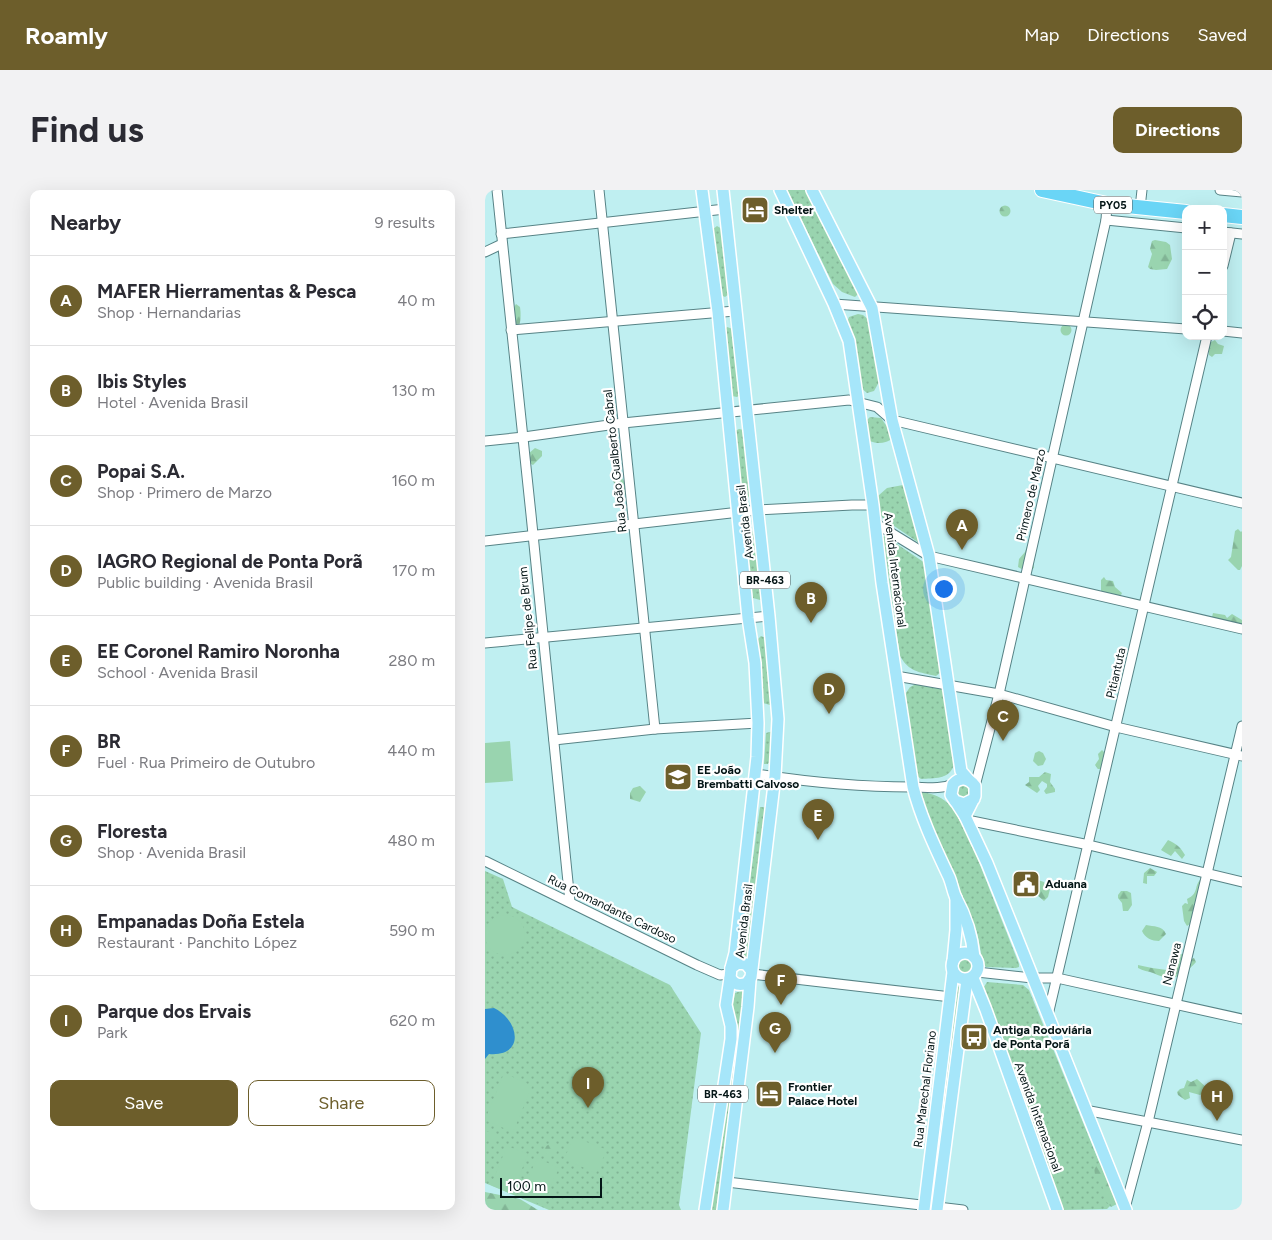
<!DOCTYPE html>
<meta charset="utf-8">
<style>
body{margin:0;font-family:Figtree,sans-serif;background:#f2f2f3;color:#2b2b33}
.controls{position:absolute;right:15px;top:15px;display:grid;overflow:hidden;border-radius:10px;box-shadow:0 5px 20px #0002}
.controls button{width:45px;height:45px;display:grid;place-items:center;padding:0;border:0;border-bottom:1px solid #e1e1e2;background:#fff;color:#2b2b33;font:25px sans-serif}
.scale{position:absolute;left:15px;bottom:12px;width:102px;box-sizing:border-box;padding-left:5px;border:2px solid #041516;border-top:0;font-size:14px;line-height:18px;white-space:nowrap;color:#041516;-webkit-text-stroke:4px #fff;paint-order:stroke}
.you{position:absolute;left:458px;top:398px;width:18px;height:18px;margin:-12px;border:4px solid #fff;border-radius:50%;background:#1a73e8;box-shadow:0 0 0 8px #1a73e833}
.badge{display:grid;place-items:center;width:32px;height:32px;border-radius:50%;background:#6d5e2b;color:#fff;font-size:16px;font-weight:700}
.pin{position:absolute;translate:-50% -41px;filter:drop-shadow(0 1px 2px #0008)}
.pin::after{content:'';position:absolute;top:26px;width:18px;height:15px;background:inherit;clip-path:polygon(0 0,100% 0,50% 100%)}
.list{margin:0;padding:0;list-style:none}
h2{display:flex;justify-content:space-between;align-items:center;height:65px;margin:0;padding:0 20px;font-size:21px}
h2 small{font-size:16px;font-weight:400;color:#7c7c81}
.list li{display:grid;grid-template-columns:32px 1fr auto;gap:15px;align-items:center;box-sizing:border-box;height:90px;padding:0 20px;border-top:1px solid #e1e1e2}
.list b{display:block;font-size:19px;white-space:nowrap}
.list p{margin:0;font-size:16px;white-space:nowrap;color:#7c7c81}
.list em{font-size:16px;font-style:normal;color:#7c7c81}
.actions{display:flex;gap:10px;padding:15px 20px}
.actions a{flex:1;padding:11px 0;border:1px solid #6d5e2b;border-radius:10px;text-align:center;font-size:18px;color:#6d5e2b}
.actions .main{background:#6d5e2b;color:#fff}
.icon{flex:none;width:28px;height:28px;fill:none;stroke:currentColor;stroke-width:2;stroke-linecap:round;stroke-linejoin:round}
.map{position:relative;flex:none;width:757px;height:1020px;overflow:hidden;border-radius:10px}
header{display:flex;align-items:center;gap:30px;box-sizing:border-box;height:70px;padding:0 25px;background:#6d5e2b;color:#fff}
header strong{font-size:24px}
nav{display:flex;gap:28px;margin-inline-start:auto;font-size:18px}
.intro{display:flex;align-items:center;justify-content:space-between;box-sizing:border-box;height:120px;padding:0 30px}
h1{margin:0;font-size:35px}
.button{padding:12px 22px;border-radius:10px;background:#6d5e2b;color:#fff;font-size:18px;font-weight:700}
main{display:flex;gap:30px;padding:0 30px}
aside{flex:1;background:#fff;border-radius:10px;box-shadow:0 5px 20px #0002}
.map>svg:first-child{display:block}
.grass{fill:url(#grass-dots)}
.forest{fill:url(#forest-firs)}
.garden{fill:#99d4af}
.water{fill:#2f8fce}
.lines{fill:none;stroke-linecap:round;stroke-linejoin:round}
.minor-casing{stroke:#578386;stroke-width:11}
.major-casing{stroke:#fff;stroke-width:14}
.highway-casing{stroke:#fff;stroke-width:16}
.minor{stroke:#fff;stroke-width:9}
.major{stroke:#a6e6fa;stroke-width:11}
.highway{stroke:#6ad5f6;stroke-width:14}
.labels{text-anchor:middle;stroke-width:4.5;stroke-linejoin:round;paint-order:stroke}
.shield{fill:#fff;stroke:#4f5b5c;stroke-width:1}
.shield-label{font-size:11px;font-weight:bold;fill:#041516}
.poi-label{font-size:12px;font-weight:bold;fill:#041516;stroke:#fff;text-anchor:start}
.street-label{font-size:12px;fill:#041516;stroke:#fff}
</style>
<header>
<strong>Roamly</strong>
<nav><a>Map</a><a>Directions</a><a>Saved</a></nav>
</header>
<div class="intro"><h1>Find us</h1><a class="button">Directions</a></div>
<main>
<aside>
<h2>Nearby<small>9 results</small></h2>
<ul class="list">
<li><span class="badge">A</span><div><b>MAFER Hierramentas &amp; Pesca</b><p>Shop · Hernandarias</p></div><em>40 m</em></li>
<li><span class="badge">B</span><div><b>Ibis Styles</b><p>Hotel · Avenida Brasil</p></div><em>130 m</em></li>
<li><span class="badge">C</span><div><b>Popai S.A.</b><p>Shop · Primero de Marzo</p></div><em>160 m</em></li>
<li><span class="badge">D</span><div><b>IAGRO Regional de Ponta Porã</b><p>Public building · Avenida Brasil</p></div><em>170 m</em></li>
<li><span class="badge">E</span><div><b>EE Coronel Ramiro Noronha</b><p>School · Avenida Brasil</p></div><em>280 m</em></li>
<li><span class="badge">F</span><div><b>BR</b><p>Fuel · Rua Primeiro de Outubro</p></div><em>440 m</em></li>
<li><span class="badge">G</span><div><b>Floresta</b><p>Shop · Avenida Brasil</p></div><em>480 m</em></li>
<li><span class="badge">H</span><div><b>Empanadas Doña Estela</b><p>Restaurant · Panchito López</p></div><em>590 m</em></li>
<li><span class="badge">I</span><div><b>Parque dos Ervais</b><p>Park</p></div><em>620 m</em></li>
</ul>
<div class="actions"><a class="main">Save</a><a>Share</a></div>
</aside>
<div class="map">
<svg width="757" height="1020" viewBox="0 0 757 1020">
<defs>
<pattern id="grass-dots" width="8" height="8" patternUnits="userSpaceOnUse" patternTransform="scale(1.25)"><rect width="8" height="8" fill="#99d4af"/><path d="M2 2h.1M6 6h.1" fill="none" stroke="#82b596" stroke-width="1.8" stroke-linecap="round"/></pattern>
<pattern id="forest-firs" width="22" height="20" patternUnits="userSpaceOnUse" patternTransform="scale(1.25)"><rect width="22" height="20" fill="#99d4af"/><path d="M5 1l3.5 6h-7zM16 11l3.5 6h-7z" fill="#82b596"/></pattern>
</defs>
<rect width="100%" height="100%" fill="#bfeff1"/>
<g class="grass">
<polygon points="302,0 320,0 373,99 373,104 370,107 357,102 348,94"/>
<polygon points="232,36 237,39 244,104 240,107 236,105 228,39"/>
<polygon points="373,124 378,125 384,130 394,192 389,201 382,203 376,198 362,132 364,127"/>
<polygon points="242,137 248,139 255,205 252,207 247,206 239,140"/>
<path d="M385,227L396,228L405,241L407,249C399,254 393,254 384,251L382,230Z"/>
<polygon points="254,239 259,240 268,303 262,308 256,306 250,241"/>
<polygon points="418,295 420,297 435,351 434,353 399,329 395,325 393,306 402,298"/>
<polygon points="263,341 271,342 277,409 275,410 268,408 260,345"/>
<path d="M400,346L440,373L455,483L451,486C434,482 424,482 415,466L398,347Z"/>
<polygon points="276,446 281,448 287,515 285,515 278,513 271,451"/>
<path d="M431,494L456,499L458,502L469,575C464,590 449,588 436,589L431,585L419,506L425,497Z"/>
<polygon points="292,540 290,562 283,574 279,574 281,543"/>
<polygon points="475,594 483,595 487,602 483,609 472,607 470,600"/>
<path d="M436,602C463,605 470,620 482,642L534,774V777L531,778L501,777L498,774L492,742L435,609V604Z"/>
<polygon points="275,617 286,618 266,772 257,769 255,764"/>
<polygon points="0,681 18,689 27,717 185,795 216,843 194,1015 196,1020 64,1020 0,993"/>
<circle cx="480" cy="776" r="9"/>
<polygon points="502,792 538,795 544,800 628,1006 628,1013 622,1019 578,1020 499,797"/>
<polygon points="473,796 475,798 450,1002 448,1004 446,1002 471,797"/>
<polygon points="256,801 259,802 234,1020 224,1020 250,827 248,814 250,803"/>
</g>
<g class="forest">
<circle cx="520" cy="21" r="5.5"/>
<polygon points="670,50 681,52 685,55 687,69 682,79 671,80 665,79 663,77 667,64 665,59 667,51"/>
<path d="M31,114L35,117C36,124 36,133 33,138L29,134L28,119Z"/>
<circle cx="581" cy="140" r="5.5"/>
<polygon points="730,150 733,154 739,156 737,164 730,164 727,167 724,165 724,153"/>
<polygon points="50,258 57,261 57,266 48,275 42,272 43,264"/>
<path d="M133,284C138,289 140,293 146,298L143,304L134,306L127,288Z"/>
<polygon points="753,339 756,342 757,341 757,376 755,380 753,380 743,370 746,367 750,341"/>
<polygon points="542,356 547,358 549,378 542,382 533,377 534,369 540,362"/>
<polygon points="619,387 621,390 628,391 630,397 637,403 635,407 616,403 616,390"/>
<polygon points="728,423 740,425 742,428 747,424 757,430 757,436 748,435 744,431 732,430 727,427"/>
<polygon points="617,560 621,564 616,579 613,579 610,575 614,569 613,564"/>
<polygon points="554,561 558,563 561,569 558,575 553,576 548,571 550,563"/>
<polygon points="560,582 566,584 565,592 570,599 570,602 561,604 559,601 562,597 562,594 557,591 553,596 555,600 552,603 540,595 544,592 544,587 554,587"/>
<polygon points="155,596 161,602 155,612 145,609 145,603 148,598"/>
<path d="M683,650C692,654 695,657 700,665L697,669L690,661L686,666L676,660Z"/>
<polygon points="665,678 672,682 669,686 662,686 662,694 658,693 659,683"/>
<path d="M717,688L708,732L702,736L699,731L697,716L700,713L703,714L702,709C715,703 708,695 717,688Z"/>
<polygon points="553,690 559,692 560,695 565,699 563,707 559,711 552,705"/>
<polygon points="636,701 642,701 646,703 647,715 643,721 638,721 637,713 633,708 633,705"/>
<path d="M661,735C669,737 677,735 681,744L674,751C667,751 660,748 657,741Z"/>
<path d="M696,764L701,766L702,771L709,768L711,772C698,787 687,792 668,783C663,781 658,781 653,778V775C662,777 672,779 682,780L688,768Z"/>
<polygon points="712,889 721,897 720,903 715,905 704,902 705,908 700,910 693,905 692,902 695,899 699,898 702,890 706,892"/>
<polygon points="0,941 12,944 13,948 8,951 3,950 0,953"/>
<circle cx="66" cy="960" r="6"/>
<polygon points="617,971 636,1010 632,1014 626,1017 620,1010 617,994 610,985 609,976"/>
<polygon points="0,1002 35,1009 53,1020 0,1020"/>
</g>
<g class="garden">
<polygon points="25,551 28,591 0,593 0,553"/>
<circle cx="20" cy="745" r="20"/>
<polygon points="19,883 47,896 28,942 0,930"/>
<polygon points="89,947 122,960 111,983 79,969"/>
<polygon points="22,956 43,964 27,1004 6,995"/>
<polygon points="52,968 74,978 57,1015 35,1006"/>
</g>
<path class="water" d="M9,818C34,830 41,867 4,864L0,869V819Z"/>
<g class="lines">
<defs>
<g id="minor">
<path d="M12,0C37,237 62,475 85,712"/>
<polyline points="114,0 170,539"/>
<polyline points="735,0 757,2"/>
<polyline points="655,18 657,0"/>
<polyline points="621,30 701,38"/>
<polyline points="738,42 757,44"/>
<polyline points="16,44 240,19"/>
<polyline points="0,62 17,54"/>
<polyline points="738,76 746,43"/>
<polyline points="349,114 701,139"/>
<polyline points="26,140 250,121"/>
<polyline points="738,141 757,143"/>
<polyline points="0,251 39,247 138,233 364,210 392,217 407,230 757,313"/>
<polyline points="390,333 444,366 757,439"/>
<polyline points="0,351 272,320 367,315 388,315"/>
<polyline points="0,453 284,426"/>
<polyline points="411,486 514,504 631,537 757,566"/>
<polyline points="69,550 170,539 273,533"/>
<path d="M271,584C322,592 374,597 426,597C440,597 455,600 468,594"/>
<polyline points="490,596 514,504 621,30 622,14"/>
<polyline points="482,630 604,655 757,692"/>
<polyline points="0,671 212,775 235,785 244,784"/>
<polyline points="492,782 547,788 572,788 757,829"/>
<polyline points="267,784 466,807"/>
<polyline points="563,825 722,146"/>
<polyline points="600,920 757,950"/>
<polyline points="242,992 478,1020"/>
<polyline points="640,1018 663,932 757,536"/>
</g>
<g id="major">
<polyline points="217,0 233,122 263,428 270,473 273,533 272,567 250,763 246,778"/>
<path d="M238,0L284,426L293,529L290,586L266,787L262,793C255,796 250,795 245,788L246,778L253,773L261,774L266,780"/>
<path d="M295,0L349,114L364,151L388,315L397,393L428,597C436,628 450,657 464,687C467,694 468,702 471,708C482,728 487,745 489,767"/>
<polyline points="327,0 387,118 407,230 444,366 476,581 483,589"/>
<polyline points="471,612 480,626 502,673 641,1020"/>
<path d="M480,626L490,606V596C484,588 475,586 468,594L466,605L470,611L479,614L489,609"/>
<circle cx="480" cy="776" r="13"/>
<polyline points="468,771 471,740 471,708"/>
<polyline points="488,788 501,820 572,1020"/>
<polyline points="220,1020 246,849 246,836 241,815 245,788"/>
<polyline points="238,1020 263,817 265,790"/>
<polyline points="439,1020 468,782"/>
<polyline points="452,1020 482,790"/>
</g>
<g id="highway">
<polyline points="557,0 622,14 701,22"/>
<polyline points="738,25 757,27"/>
</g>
</defs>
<use href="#minor" class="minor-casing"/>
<use href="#major" class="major-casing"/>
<use href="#highway" class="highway-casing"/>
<use href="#minor" class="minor"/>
<use href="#major" class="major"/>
<use href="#highway" class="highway"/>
</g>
<defs>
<symbol id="hotel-square" viewBox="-11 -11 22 22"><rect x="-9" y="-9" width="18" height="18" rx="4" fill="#6d5e2b" stroke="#fff"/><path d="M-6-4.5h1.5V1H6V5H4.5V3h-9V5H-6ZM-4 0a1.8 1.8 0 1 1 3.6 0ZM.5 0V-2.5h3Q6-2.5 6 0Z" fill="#fff"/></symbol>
<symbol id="school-square" viewBox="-11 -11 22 22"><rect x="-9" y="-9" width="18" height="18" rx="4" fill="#6d5e2b" stroke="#fff"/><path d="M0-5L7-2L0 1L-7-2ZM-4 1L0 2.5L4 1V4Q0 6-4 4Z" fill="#fff"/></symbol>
<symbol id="civic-square" viewBox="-11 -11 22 22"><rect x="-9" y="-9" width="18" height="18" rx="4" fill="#6d5e2b" stroke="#fff"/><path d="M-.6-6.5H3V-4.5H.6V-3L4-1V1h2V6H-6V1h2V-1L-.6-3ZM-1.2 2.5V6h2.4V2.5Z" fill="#fff"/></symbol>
<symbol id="bus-square" viewBox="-11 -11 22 22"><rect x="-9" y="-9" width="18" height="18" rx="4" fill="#6d5e2b" stroke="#fff"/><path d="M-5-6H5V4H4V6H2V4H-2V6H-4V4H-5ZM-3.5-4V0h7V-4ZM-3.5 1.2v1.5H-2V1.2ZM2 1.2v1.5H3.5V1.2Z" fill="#fff"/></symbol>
</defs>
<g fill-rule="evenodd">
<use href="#hotel-square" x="254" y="4" width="32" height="32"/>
<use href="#school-square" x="177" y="571" width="32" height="32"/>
<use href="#civic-square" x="525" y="678" width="32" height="32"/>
<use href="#bus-square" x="473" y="831" width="32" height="32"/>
<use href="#hotel-square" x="268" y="888" width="32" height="32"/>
</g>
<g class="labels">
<g class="shield">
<rect x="609" y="6.5" width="38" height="17" rx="4"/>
<rect x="255" y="381.5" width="50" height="17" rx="4"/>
<rect x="213" y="895.5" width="50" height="17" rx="4"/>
</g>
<g class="shield-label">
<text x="628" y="19">PY05</text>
<text x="280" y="394">BR-463</text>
<text x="238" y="908">BR-463</text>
</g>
<g class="poi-label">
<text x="289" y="24">Shelter</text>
<text x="212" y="584">EE João<tspan x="212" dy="14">Brembatti Calvoso</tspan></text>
<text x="560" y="698">Aduana</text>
<text x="508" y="844">Antiga Rodoviária<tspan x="508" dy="14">de Ponta Porã</tspan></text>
<text x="303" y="901">Frontier<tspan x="303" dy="14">Palace Hotel</tspan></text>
</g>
<g class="street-label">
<text transform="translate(130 271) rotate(-96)" y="4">Rua João Gualberto Cabral</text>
<text transform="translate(546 305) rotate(-77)" y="4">Primero de Marzo</text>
<text transform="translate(260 332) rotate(-97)" y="4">Avenida Brasil</text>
<text transform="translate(410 380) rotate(83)" y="4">Avenida Internacional</text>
<text transform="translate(43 428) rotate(-96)" y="4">Rua Felipe de Brum</text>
<text transform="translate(631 483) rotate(-77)" y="4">Pitiantuta</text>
<text transform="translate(127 719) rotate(26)" y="4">Rua Comandante Cardoso</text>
<text transform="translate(259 731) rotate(-83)" y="4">Avenida Brasil</text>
<text transform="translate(687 774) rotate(-76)" y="4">Nanawa</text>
<text transform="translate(440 899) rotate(-83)" y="4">Rua Marechal Floriano</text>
<text transform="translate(553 927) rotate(70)" y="4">Avenida Internacional</text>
</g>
</g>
</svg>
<div class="controls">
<button>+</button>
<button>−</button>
<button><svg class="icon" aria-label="locate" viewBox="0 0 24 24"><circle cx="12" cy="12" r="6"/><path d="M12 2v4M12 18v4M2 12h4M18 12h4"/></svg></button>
</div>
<div class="scale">100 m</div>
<div class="you"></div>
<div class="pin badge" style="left:477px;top:360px">A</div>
<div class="pin badge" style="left:326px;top:433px">B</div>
<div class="pin badge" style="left:518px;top:551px">C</div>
<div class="pin badge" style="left:344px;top:524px">D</div>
<div class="pin badge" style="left:333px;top:650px">E</div>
<div class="pin badge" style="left:296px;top:815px">F</div>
<div class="pin badge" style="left:290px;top:863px">G</div>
<div class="pin badge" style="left:732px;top:931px">H</div>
<div class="pin badge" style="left:103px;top:918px">I</div>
</div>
</main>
